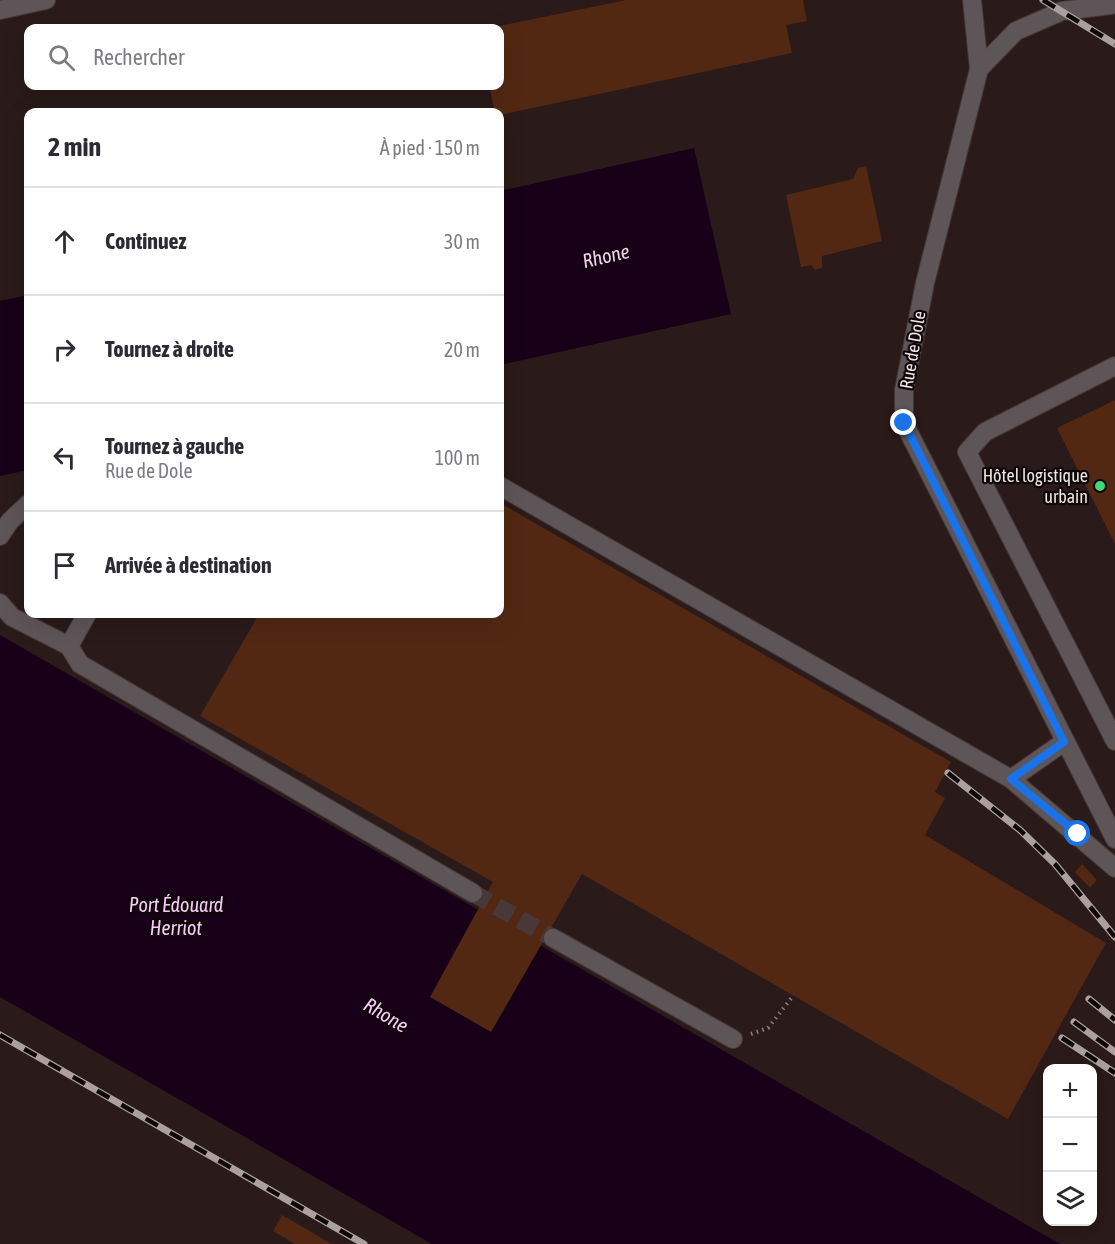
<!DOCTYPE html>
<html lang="fr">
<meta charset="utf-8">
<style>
body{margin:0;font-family:"Asap Condensed",sans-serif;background:#f2f2f3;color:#2b2b33}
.controls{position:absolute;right:18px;bottom:18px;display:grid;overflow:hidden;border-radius:12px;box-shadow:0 6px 24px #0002}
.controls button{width:54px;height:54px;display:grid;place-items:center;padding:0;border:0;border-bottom:2px solid #e1e1e2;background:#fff;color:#2b2b33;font:30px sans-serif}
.stop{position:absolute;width:18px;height:18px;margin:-14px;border:4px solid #1a73e8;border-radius:50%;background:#fff}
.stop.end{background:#1a73e8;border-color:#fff;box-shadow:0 2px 6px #0008}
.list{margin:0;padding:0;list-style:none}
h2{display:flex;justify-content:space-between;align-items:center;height:78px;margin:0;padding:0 24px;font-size:26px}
h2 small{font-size:20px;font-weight:400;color:#7c7c81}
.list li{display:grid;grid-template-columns:39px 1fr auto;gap:18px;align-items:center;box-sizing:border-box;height:108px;padding:0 24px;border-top:2px solid #e1e1e2}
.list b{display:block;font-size:22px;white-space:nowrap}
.list p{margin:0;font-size:20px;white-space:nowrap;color:#7c7c81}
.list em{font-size:20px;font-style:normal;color:#7c7c81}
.icon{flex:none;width:33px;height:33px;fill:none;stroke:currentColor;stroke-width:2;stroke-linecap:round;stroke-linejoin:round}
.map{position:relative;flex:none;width:1115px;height:1244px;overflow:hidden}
.search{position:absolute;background:#fff;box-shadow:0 6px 24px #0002;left:24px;top:24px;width:480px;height:66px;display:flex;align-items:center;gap:15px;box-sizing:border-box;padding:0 21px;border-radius:12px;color:#7c7c81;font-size:22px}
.panel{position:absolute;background:#fff;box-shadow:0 6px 24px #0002;left:24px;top:108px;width:480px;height:510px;border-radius:12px}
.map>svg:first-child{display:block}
.water{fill:#170018}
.building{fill:#522812}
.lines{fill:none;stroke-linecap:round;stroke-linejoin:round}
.minor-tunnel{stroke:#483838;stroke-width:18;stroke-dasharray:18 9;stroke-linecap:butt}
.minor-casing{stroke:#463636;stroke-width:20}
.path{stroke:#8a7c7c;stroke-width:4;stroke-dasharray:1.5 4.5;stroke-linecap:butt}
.minor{stroke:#5e5558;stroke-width:18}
.rail-casing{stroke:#aca09f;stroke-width:7}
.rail{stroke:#0d0707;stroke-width:4.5;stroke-dasharray:14;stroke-linecap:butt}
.route{stroke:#1a73e8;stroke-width:8}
.poi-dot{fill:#41d77c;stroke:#0d0707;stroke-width:2}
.labels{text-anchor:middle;stroke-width:4.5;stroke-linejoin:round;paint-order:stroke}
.street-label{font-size:18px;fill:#efe4e3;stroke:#0d0707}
.poi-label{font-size:18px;fill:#efe4e3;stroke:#0d0707;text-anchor:end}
.water-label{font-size:20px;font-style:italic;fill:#f9caf9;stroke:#0d0707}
</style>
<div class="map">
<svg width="1115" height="1244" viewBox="0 0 1115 1244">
<rect width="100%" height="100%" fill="#2a1a1a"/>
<g class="water">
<polygon points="694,148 731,314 500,365 500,191"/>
<polygon points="28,295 28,470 0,476 0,301"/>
<polygon points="0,635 1060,1244 432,1244 0,997"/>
</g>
<g class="building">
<polygon points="626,0 803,0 807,21 786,25 792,53 500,115 500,112 495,112 489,86 500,86 500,28 494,27"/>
<polygon points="866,166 882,241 822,256 822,268 815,270 811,265 801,267 786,195 853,179 858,168"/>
<polygon points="1115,400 1115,544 1057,428"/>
<polygon points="500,503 951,762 935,792 945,798 925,835 1106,943 1008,1119 582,874 491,1032 430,997 493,882 200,716 259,614 500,614"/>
<polygon points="1082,864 1097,880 1090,888 1075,872"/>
<polygon points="282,1215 332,1244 295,1244 273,1231"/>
</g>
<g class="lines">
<polyline class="minor-tunnel" points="473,893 553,938"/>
<defs>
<g id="minor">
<polyline points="972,0 979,69 925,283 904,390 904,423 1115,839"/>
<polyline points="0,10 46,0"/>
<polyline points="979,69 1016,31 1062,11 1111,5"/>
<polyline points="1115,366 985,432 967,452 1115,741"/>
<polyline points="500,486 1011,779 1115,868"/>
<polyline points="0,536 10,521 28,504"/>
<polyline points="0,603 12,617 69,646 80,664 473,893"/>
<polyline points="69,646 87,614"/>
<polyline points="1011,779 1064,742"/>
<polyline points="553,938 733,1039"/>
</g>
</defs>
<use href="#minor" class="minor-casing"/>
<polyline class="path" points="751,1034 768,1028 793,996"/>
<use href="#minor" class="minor"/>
<defs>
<g id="rail">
<polyline points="1043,0 1115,44"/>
<polyline points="948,773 1020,830 1055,864 1115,937"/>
<polyline points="1089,999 1115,1020"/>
<polyline points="1074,1022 1115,1052"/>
<polyline points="0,1035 364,1244"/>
<polyline points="1062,1038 1115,1073"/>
</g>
</defs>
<use href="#rail" class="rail-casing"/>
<use href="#rail" class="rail"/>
</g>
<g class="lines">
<polyline class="route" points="904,423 1064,742 1011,779 1078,834"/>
</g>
<circle class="poi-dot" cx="1100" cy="486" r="6"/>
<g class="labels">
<g class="street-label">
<text transform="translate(913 350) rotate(-80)" y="6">Rue de Dole</text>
</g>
<g class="poi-label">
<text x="1088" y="482">Hôtel logistique<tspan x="1088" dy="21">urbain</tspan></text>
</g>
<g class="water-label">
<text transform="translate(606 256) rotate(-13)" y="7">Rhone</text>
<text x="176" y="912">Port Édouard<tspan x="176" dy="23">Herriot</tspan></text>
<text transform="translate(386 1015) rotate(31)" y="7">Rhone</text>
</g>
</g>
</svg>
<div class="controls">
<button>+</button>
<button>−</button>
<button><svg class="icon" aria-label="layers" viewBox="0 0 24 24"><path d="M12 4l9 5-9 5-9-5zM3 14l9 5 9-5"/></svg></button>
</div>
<div class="stop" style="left:1078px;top:834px"></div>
<div class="stop end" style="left:904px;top:423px"></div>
<div class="search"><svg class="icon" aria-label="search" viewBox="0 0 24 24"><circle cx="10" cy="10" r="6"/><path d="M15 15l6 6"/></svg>Rechercher</div>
<section class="panel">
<h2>2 min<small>À pied · 150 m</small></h2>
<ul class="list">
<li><svg class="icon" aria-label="ahead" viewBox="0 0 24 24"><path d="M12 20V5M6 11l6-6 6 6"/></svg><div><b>Continuez</b></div><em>30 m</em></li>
<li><svg class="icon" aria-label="right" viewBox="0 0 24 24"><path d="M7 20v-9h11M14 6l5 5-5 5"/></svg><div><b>Tournez à droite</b></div><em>20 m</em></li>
<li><svg class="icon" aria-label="left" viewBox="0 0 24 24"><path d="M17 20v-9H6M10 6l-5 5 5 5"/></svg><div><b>Tournez à gauche</b><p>Rue de Dole</p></div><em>100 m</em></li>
<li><svg class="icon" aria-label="arrive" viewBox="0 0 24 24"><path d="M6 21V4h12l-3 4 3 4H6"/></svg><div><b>Arrivée à destination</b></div></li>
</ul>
</section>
</div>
